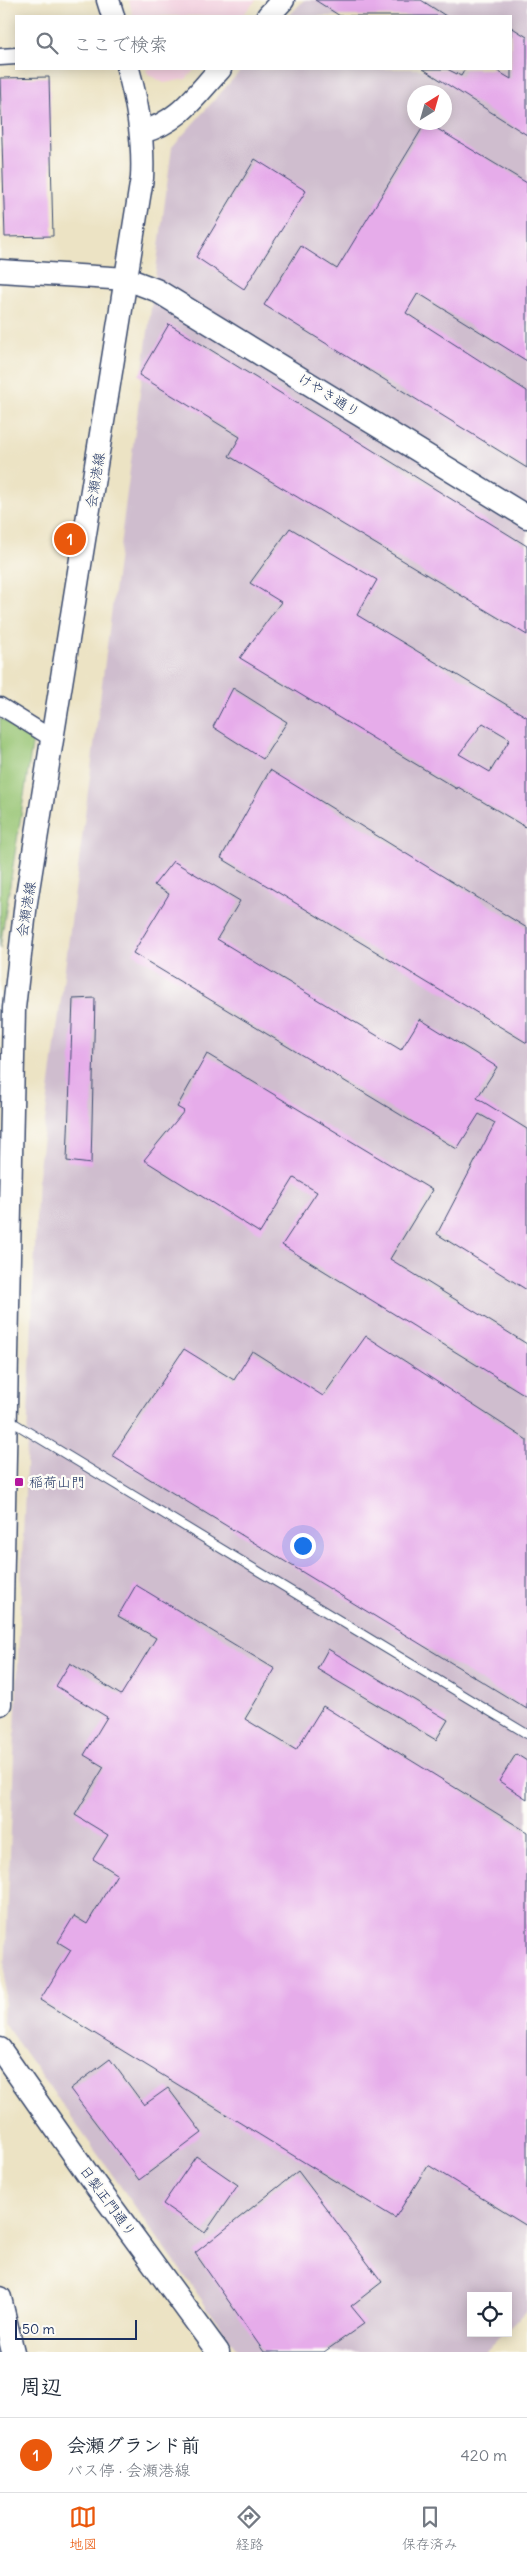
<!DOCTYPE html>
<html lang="ja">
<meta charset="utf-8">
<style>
body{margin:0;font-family:Delius,"Klee One",sans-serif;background:#f2f2f3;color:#1f2937}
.controls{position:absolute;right:15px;bottom:15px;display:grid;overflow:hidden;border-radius:0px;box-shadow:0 2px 12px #0003}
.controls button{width:45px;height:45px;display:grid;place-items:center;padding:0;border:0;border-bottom:1px solid #e0e1e3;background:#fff;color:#1f2937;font:25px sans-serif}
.compass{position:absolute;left:407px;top:85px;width:45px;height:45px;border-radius:50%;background:#fff;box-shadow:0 2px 12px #0003;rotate:37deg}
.scale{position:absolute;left:15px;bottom:12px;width:122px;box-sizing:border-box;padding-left:5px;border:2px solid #1b2f5e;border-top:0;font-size:14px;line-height:18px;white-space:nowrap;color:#1b2f5e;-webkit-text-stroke:4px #fdfcf7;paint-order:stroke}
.you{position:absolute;left:302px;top:1545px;width:18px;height:18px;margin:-12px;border:4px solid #fff;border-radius:50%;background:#1a73e8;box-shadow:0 0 0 8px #1a73e833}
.badge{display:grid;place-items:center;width:32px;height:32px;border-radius:50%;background:#ea580c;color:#fff;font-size:16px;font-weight:700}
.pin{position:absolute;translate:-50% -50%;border:2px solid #fff;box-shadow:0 1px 5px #0006}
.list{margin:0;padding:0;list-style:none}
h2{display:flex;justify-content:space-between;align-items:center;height:65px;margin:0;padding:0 20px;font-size:21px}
h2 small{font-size:16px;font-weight:400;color:#747a83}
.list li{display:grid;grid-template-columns:32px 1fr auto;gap:15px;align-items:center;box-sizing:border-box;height:75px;padding:0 20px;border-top:1px solid #e0e1e3}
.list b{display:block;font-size:19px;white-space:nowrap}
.list p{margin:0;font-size:16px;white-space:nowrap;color:#747a83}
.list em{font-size:16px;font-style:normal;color:#747a83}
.icon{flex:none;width:28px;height:28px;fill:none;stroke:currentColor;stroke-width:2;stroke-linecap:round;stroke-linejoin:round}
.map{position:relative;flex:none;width:527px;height:2352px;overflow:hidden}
.search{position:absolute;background:#fff;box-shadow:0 2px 12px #0003;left:15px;right:15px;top:15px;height:55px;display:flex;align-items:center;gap:12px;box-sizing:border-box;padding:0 18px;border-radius:0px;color:#747a83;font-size:19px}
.sheet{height:140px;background:#fff}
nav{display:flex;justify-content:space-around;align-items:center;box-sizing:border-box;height:70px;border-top:1px solid #e0e1e3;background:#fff;font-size:14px;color:#747a83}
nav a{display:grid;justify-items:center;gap:2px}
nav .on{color:#ea580c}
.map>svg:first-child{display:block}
.built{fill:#f3cfdf}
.industrial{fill:#cfbdce;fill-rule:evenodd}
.green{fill:#96c472;stroke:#587a68}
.building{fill:#e6acea;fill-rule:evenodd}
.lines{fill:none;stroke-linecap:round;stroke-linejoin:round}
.lane-casing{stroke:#3a4a6d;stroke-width:10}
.street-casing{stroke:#3a4a6d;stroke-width:19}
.secondary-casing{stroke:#3a4a6d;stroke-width:25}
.lane{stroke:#fff;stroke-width:8}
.street{stroke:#fff;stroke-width:16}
.secondary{stroke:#fff;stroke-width:22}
.poi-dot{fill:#b5179e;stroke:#fdfcf7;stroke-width:2}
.labels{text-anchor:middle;stroke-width:4.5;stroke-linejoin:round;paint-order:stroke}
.street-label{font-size:14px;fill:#1b2f5e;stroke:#fdfcf7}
.poi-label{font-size:14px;fill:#1b2f5e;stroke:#fdfcf7;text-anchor:start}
</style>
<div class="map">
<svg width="527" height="2352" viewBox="0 0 527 2352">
<rect width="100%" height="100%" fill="#fdfcf7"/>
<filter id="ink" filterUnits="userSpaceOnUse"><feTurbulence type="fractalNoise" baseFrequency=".02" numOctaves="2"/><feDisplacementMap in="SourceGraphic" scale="10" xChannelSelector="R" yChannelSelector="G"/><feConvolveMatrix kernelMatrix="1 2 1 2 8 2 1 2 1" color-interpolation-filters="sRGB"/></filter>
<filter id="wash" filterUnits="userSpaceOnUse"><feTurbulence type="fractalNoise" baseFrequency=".0096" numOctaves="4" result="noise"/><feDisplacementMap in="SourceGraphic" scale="20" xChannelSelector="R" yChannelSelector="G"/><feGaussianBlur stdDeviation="1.12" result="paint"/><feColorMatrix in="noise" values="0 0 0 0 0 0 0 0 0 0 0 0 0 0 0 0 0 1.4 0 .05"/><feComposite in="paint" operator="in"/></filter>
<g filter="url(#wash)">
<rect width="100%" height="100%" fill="#ece3c4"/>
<g class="built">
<polygon points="129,0 256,0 242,16 133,16"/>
<polygon points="146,69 195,69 186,79 164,83 148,74"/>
</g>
<path class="industrial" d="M304,0H527V2311L508,2329V2296H471V2333H504L485,2352H239L3,2022L38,1175L172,147L242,69H511V16H289ZM414,92H444V122H414Z"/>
<polygon class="green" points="0,718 33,739 0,948"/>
<g id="blocks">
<g class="building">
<polygon points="315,0 421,0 446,16 340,16"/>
<polygon points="511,27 527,37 527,135 423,69 447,69 461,76 465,69 494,69 511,79"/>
<polygon points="49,77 53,236 5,237 0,78"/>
<polygon points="426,122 527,183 527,361 418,293 406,313 527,391 527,468 264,305 301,246 337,269"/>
<polygon points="255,159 306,191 244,289 196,257"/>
<polygon points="169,324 527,546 527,635 229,456 240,437 139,375"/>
<path d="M290,528L377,580L357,615L527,717V828L458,787L457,789L240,658L281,602L250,583ZM483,723L510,739L490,772L459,754Z"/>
<polygon points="233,688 287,722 263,759 213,727"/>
<polygon points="270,770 527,928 527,1043 221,858"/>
<polygon points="173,861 240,901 217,939 401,1050 420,1019 497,1067 477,1098 527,1129 527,1290 437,1234 495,1123 479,1114 457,1149 133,953 169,894 154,885"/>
<polygon points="95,998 91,1164 67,1161 73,999"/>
<polygon points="207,1054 432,1190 390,1259 527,1344 527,1396 282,1245 317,1192 294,1178 260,1233 144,1160 184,1111 177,1107"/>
<polygon points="366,1336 527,1440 527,1709 112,1456 184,1349 234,1380 252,1351 323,1396"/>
<polygon points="136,1585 275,1669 245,1719 296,1750 323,1706 527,1832 527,2226 428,2165 395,2218 40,2000 71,1950 58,1942 74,1916 87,1924 117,1874 93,1859 108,1835 75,1815 104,1767 84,1755 107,1717 56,1686 70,1663 121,1695 156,1638 118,1616"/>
<polygon points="328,1649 448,1720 436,1740 317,1669"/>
<polygon points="516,1754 527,1761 527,1799 499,1781"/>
<polygon points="110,2059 144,2105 168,2088 202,2133 139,2180 70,2089"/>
<polygon points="196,2156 238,2185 205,2233 163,2204"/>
<polygon points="298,2171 382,2282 351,2306 365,2323 324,2352 264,2352 195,2253"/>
</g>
</g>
</g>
<g filter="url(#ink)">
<use href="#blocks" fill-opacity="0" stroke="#3a4a6d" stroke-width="1"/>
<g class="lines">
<defs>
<polyline id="lane" points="9,1420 527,1734"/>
<g id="street">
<polyline points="0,57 16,56"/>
<polyline points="0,706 53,739"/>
</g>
<g id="secondary">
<polyline points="108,0 113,16"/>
<polyline points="268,16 283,0"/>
<path d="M142,132C179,122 195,96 220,69"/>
<polyline points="0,271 127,279 156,290 527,517"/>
<path d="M0,1704L14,1008L26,902L142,178C144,140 138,105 128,69"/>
<polyline points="0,2049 89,2176 218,2352"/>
<polyline points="0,2298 13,2352"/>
</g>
</defs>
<use href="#lane" class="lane-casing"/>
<use href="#street" class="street-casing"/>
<use href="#secondary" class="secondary-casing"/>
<use href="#lane" class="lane"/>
<use href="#street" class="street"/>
<use href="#secondary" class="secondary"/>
</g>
</g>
<rect class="poi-dot" x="14" y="1477" width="10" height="10" rx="2.5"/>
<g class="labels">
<g class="street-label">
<text transform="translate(329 395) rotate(32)" y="5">けやき通り</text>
<text transform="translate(95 480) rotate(-81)" y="5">会瀬港線</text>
<text transform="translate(26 909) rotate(-81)" y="5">会瀬港線</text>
<text transform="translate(108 2201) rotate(54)" y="5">日製正門通り</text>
</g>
<g class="poi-label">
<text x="29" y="1487">稲荷山門</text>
</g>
</g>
</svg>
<div class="controls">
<button><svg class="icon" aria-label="locate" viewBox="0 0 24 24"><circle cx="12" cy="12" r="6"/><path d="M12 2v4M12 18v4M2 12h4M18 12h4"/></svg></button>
</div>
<svg class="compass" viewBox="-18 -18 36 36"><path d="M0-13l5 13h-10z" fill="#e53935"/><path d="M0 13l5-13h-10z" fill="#747a83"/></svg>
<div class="scale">50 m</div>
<div class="you"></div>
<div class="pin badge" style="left:70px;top:539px">1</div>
<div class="search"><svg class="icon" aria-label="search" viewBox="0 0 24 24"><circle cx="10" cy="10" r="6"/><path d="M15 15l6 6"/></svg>ここで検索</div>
</div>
<section class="sheet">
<h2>周辺<small></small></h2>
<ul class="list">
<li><span class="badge">1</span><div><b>会瀬グランド前</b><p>バス停 · 会瀬港線</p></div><em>420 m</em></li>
</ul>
</section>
<nav>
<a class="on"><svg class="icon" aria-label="map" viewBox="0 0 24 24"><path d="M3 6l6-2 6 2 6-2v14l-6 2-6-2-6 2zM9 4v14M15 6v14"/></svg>地図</a>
<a><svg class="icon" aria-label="directions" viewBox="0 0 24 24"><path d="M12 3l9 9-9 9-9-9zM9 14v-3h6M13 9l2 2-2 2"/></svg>経路</a>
<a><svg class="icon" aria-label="saved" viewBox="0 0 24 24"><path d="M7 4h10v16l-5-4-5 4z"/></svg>保存済み</a>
</nav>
